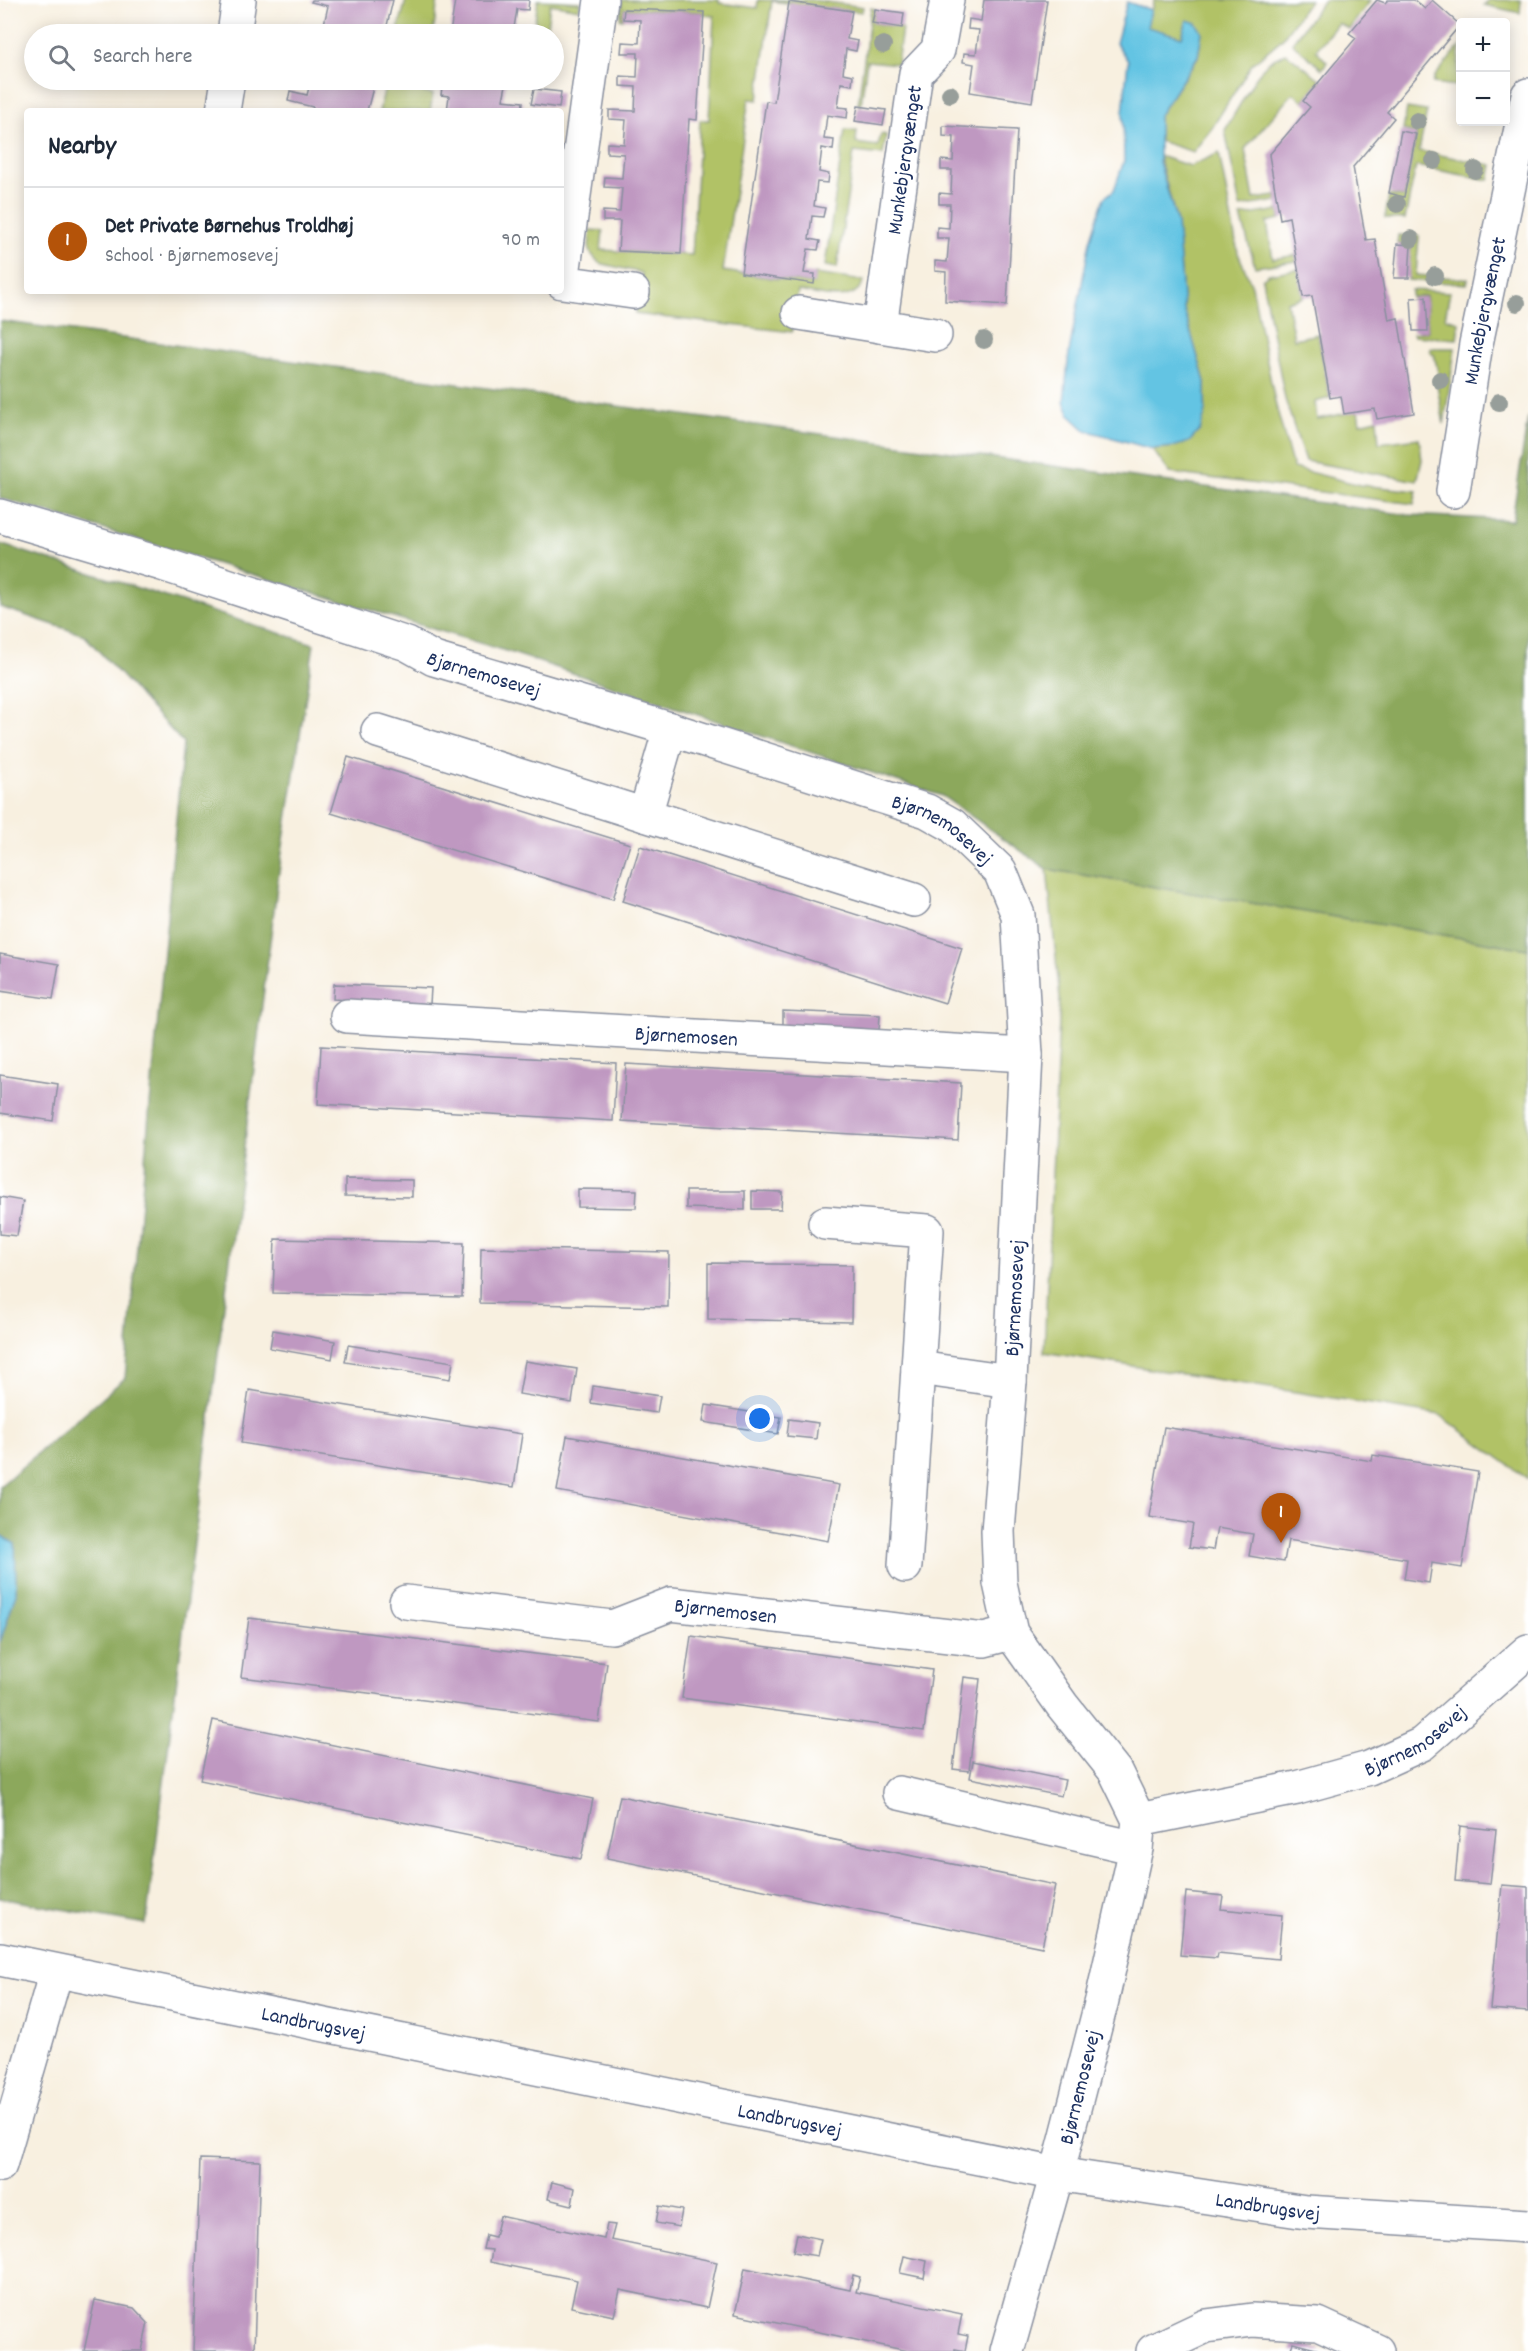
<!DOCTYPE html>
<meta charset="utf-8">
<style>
body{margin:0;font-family:Dekko,sans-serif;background:#f2f2f3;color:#1f2937}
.controls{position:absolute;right:18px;top:18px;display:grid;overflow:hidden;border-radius:6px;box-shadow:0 3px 15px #0003}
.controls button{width:54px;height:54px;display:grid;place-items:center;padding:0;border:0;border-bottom:2px solid #e0e1e3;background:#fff;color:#1f2937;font:30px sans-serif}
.you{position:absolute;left:760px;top:1419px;width:21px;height:21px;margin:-15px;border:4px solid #fff;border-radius:50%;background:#1a73e8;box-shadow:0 0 0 9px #1a73e833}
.badge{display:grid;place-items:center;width:39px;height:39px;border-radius:50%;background:#b45309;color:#fff;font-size:20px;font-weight:700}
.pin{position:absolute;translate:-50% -50px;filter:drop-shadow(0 2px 3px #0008)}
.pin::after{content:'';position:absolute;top:32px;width:21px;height:18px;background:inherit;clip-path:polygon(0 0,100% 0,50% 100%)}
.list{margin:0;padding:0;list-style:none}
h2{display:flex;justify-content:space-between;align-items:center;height:78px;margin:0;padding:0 24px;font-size:26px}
h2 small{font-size:20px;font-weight:400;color:#747a83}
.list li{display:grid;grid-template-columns:39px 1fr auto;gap:18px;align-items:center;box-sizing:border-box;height:108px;padding:0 24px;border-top:2px solid #e0e1e3}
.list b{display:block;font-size:22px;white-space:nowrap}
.list p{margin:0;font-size:20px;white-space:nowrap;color:#747a83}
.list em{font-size:20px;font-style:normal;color:#747a83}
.icon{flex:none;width:33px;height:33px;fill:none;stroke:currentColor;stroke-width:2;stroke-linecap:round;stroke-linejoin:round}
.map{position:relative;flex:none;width:1528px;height:2351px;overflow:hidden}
.search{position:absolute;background:#fff;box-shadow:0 3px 15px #0003;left:24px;top:24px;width:540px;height:66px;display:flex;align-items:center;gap:15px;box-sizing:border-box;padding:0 21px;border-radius:33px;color:#747a83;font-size:22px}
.panel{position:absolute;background:#fff;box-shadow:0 3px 15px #0003;left:24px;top:108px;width:540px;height:186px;border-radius:6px}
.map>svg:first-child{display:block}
.green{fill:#b1c266;stroke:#667862;stroke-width:1.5}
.forest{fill:#8ca85b;stroke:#546c5c;stroke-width:1.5}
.water{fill:#64c4e3;stroke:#407aa0;stroke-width:1.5}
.building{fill:#bf98c1}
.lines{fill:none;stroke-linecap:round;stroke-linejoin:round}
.minor-casing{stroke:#8a909f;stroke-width:36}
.minor{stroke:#fff;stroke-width:33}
.tree{fill:#979e9a}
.labels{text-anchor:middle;stroke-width:6;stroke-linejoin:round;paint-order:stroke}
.street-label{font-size:21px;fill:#1b2f5e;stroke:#fff}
</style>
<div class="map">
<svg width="1528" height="2351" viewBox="0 0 1528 2351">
<rect width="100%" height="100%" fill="#fff"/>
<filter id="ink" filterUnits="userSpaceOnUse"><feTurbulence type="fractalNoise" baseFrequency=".0167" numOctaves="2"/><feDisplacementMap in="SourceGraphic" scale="12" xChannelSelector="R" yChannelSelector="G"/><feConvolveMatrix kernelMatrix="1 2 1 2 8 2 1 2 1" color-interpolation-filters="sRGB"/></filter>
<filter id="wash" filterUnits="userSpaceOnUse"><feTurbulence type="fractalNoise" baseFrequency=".008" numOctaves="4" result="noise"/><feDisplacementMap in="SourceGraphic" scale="24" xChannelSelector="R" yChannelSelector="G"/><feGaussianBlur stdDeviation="1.35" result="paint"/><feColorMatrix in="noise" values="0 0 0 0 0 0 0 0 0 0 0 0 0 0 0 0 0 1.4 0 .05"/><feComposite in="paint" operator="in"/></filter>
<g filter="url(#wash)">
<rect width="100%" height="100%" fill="#f8f0e0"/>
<g class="green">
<polygon points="406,0 438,0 433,34 397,34"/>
<polygon points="538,0 580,2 579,9 550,4 546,34 533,34"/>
<path d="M622,0H719V3L757,8L758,0H812L863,7L862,12L772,1L758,100L749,99L723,271L813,284L815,274L864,281C853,307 819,294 798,291L792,332L635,314L642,273L599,263L589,251L590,230L603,231L601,250L692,255L700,120H709L714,16L704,15L703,12L624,9L623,19H620Z"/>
<polygon points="1154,0 1310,0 1282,39 1252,64 1212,128 1193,152 1159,141 1159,115 1198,57 1202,32 1187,20 1182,37 1146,27"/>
<polygon points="1324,0 1371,0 1349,29 1338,23 1316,50 1327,62 1322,69 1292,43"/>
<polygon points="1489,0 1521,0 1520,13 1484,5"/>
<polygon points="871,8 875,9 873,23 902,28 897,64 867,61 861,105 858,104"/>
<polygon points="1460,46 1456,86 1433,83 1435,76"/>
<polygon points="1286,53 1321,80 1303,101 1293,93 1245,149 1254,199 1276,196 1277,201 1240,207 1225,130 1256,77 1268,62"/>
<polygon points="387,80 426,80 424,93 433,94 430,111 379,111"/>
<polygon points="1407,108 1427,111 1419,151 1492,165 1489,180 1416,166 1405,219 1385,218 1389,195 1404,197 1417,133 1403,130"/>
<polygon points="845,130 857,131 856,143 878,146 881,134 886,135 883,155 854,152 837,268 825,266"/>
<polygon points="1219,153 1238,253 1252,286 1275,402 1293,468 1360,485 1417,491 1414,504 1170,473 1152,449 1173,447 1205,414 1205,382 1184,309 1177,223 1159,156 1190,166"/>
<polygon points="1279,210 1280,219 1267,222 1273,259 1296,255 1297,261 1255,267 1241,216"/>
<polygon points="1398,235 1419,236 1416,275 1468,279 1467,284 1408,280 1411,245 1397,244"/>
<polygon points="1298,269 1303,297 1287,302 1294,339 1318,334 1330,398 1315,402 1317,419 1358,411 1360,423 1377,419 1379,443 1419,438 1422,460 1417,481 1305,461 1285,399 1262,279 1269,274"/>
<polygon points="1411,290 1450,292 1445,318 1459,322 1457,339 1414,336 1413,333 1428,331 1426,296 1411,297"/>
<polygon points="1430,348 1455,348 1444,424 1436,379 1439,377 1434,354 1431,354"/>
<polygon points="1047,869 1528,949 1528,1479 1440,1415 1044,1352 1060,999"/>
</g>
<g class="forest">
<polygon points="0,321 1410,515 1512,520 1528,417 1528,949 1047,869 942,796 509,652 0,498"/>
<polygon points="0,544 314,644 278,879 146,1924 0,1898 0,1642 16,1593 15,1544 0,1535 0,1486 125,1378 183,743 84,635 0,607"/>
</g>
<g class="water">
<polygon points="1127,2 1151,10 1147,27 1182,37 1187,20 1196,23 1202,32 1198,56 1159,115 1159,162 1177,223 1184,309 1205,382 1205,414 1200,430 1189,442 1173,447 1152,449 1085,430 1070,416 1064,402 1069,352 1090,241 1104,198 1114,190 1124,161 1123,113 1128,61 1116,43"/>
<polygon points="0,1535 15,1544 16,1593 0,1642"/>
</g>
<g id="blocks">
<g class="building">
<polygon points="312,0 393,0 385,34 304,34 306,25 323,29 328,6 311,2"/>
<polygon points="455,0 529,0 528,10 517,9 513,34 450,34"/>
<polygon points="984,0 1047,0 1032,102 970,92 974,64 963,62 964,53 976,54 979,30 968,29 969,19 981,21"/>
<polygon points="1377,0 1385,3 1388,0 1414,0 1425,9 1432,0 1460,25 1387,112 1394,118 1353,167 1366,240 1375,239 1389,320 1398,318 1414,413 1377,419 1375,409 1344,414 1341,396 1330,398 1312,296 1303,297 1289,217 1280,219 1269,155 1310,107 1303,101 1356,38 1349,33"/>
<polygon points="789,2 852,11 847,39 858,41 856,51 846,49 843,73 853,75 852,85 841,83 838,107 848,108 847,118 827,115 824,139 834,140 833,150 822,148 819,172 829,174 828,183 817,182 814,206 825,208 823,217 812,216 809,239 820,241 818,250 808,249 804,273 815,274 814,284 741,273 766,101 774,102"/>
<polygon points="624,9 704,12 697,120 689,119 681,254 618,251 620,221 603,221 603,211 620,212 622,188 604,187 605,177 622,178 624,154 607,153 607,143 624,144 626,120 609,119 609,110 635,111 636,87 620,86 620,76 637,77 638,53 621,53 622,42 639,43 640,20 623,19"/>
<polygon points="875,9 904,13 902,28 872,23"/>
<polygon points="311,80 375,80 367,111 312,111 313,107 288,101 290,91 307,95"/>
<polygon points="443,80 507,80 503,100 523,102 522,111 447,111 449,96 441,95"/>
<polygon points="534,89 561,92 559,108 531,104"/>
<polygon points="858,106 886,110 883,125 855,121"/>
<polygon points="943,126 1017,130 1007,305 945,301 946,272 935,271 935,261 947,262 949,238 937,238 937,227 949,228 950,204 939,204 939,193 951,194 952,170 941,170 941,160 953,161 954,137 943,136"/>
<polygon points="1401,131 1416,134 1404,197 1389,193"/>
<polygon points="1397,244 1411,245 1409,278 1394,278"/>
<polygon points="1426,297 1428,331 1413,331 1411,298"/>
<polygon points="348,757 630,844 613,899 331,813"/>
<polygon points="640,846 962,948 945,1003 623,901"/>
<polygon points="0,954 59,964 53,999 0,991"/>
<polygon points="334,984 431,988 430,1004 333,999"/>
<polygon points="783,1011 880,1015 879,1030 783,1026"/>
<polygon points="321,1046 616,1063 613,1121 318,1104"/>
<polygon points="626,1064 961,1083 958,1140 622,1121"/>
<polygon points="0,1075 58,1084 53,1121 0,1113"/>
<polygon points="345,1179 412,1180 412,1197 345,1196"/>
<polygon points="578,1189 637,1190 636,1208 578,1207"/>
<polygon points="686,1191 745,1191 745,1210 686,1208"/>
<polygon points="752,1191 782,1192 781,1209 752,1209"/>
<polygon points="0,1197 23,1201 17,1236 0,1234"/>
<polygon points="275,1239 464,1243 462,1297 273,1293"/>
<polygon points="481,1248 669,1252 668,1307 480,1303"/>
<polygon points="708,1263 852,1265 851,1322 708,1319"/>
<polygon points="273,1330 335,1341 332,1359 270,1348"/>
<polygon points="348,1345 453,1362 450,1379 345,1362"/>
<polygon points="525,1361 577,1369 572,1403 519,1394"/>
<polygon points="593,1386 660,1396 657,1413 591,1403"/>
<polygon points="249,1390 522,1434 514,1487 241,1443"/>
<polygon points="706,1405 781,1417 778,1434 703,1422"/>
<polygon points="789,1419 818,1423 816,1439 787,1436"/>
<polygon points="1164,1427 1372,1461 1373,1455 1478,1472 1462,1568 1432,1563 1429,1583 1404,1579 1407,1559 1288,1540 1284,1562 1249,1556 1253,1534 1217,1528 1213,1550 1189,1547 1193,1524 1149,1517"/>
<polygon points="567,1436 839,1485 828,1541 557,1491"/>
<polygon points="249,1618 607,1663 599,1722 241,1677"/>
<polygon points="691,1636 932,1670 924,1731 682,1698"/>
<polygon points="964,1677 980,1679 969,1771 953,1769"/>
<polygon points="213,1720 593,1799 581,1859 200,1780"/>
<polygon points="973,1761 1065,1780 1061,1796 970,1778"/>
<polygon points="620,1796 1055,1885 1042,1947 607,1858"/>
<polygon points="1460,1826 1496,1830 1490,1884 1455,1881"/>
<polygon points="1502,1885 1528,1887 1528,2012 1490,2009"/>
<polygon points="1186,1892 1223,1896 1221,1909 1282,1915 1278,1959 1218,1953 1217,1958 1180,1955"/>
<polygon points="200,2159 260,2161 254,2351 193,2351"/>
<polygon points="552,2182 575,2188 572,2205 548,2199"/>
<polygon points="659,2206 682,2210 679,2227 656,2223"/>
<polygon points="500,2216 604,2239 607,2224 615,2225 611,2240 717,2262 707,2308 620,2290 614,2316 571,2307 577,2280 490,2262 492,2250 483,2249 486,2235 495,2237"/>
<polygon points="797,2234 821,2239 817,2256 793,2252"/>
<polygon points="904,2256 927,2261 924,2278 900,2273"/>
<polygon points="745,2268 850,2290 853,2275 860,2277 856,2292 962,2314 958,2334 968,2336 965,2351 955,2349 955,2351 908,2351 735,2314"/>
<polygon points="95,2300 134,2308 148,2323 142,2351 84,2351"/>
<polygon points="1293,2343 1320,2350 1320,2351 1290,2351"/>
</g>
</g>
</g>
<g filter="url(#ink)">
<use href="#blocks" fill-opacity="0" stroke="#8a909f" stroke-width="1.5"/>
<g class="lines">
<defs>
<g id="minor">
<polyline points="601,0 562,282 633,292"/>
<polyline points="234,34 239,0"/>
<polyline points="223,111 228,80"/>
<path id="s1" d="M799,313L880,326L916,73L938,50L947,0"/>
<polyline points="880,326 935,335"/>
<path id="s2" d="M1453,491L1476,344L1528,95"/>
<path id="s3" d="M0,516L162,564L407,644L434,659L670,729L927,811L952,825L1000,871L1018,915L1026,1055L1010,1381L998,1531L1000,1583L1011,1633L1062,1705L1115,1771L1139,1820L1136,1848L1102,2000L1057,2174L1007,2351"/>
<polyline points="670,729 645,815 914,900"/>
<polyline points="378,731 645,815"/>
<path id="s4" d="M347,1016L1026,1055"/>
<polyline points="825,1223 927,1231 905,1566"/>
<polyline points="918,1368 1010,1381"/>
<path id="s5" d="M406,1602L612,1627L671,1604L984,1640L1011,1633"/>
<polyline points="899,1793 1136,1848"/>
<path id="s6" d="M1139,1820L1297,1788L1369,1768L1422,1744L1528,1651"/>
<path id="s7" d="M0,1959L1057,2174L1306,2212L1528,2226"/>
<polyline points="0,2165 56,1972"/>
<polyline points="1153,2351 1206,2326 1252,2320 1318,2324 1377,2351"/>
</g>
</defs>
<use href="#minor" class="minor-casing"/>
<use href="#minor" class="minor"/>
</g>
<g class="tree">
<circle cx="883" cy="45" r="9"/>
<circle cx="950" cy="94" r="9"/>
<circle cx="1417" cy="121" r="9"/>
<circle cx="1434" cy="161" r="9"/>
<circle cx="1475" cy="170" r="9"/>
<circle cx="1397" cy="204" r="9"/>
<circle cx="1411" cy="239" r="9"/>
<circle cx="1435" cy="276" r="9"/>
<circle cx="1517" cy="303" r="9"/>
<circle cx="984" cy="340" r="9"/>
<circle cx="1440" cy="380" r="9"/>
<circle cx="1499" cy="402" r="9"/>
</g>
</g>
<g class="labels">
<g class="street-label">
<text dy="7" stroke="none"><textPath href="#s1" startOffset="250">Munkebjergvænget</textPath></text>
<text dy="7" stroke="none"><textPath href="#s2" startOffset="183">Munkebjergvænget</textPath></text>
<text dy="7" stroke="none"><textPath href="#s3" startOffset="510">Bjørnemosevej</textPath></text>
<text dy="7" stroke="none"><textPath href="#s3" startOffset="996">Bjørnemosevej</textPath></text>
<text dy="7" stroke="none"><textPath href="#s4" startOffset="340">Bjørnemosen</textPath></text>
<text transform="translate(1014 1298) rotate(-87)" y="7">Bjørnemosevej</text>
<text dy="7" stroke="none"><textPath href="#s5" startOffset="326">Bjørnemosen</textPath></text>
<text dy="7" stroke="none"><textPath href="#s6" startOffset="290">Bjørnemosevej</textPath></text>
<text dy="7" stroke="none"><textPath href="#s7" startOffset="320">Landbrugsvej</textPath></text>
<text transform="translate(1079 2087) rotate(-76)" y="7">Bjørnemosevej</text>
<text dy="7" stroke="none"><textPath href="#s7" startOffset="806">Landbrugsvej</textPath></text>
<text dy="7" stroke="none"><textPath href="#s7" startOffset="1292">Landbrugsvej</textPath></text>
</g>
</g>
</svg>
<div class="controls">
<button>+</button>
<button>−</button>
</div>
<div class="you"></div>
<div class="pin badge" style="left:1281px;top:1543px">1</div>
<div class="search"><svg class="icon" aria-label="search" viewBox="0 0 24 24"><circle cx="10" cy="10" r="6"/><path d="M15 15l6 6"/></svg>Search here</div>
<section class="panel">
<h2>Nearby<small></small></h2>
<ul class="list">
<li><span class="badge">1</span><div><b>Det Private Børnehus Troldhøj</b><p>School · Bjørnemosevej</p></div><em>90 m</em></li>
</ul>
</section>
</div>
